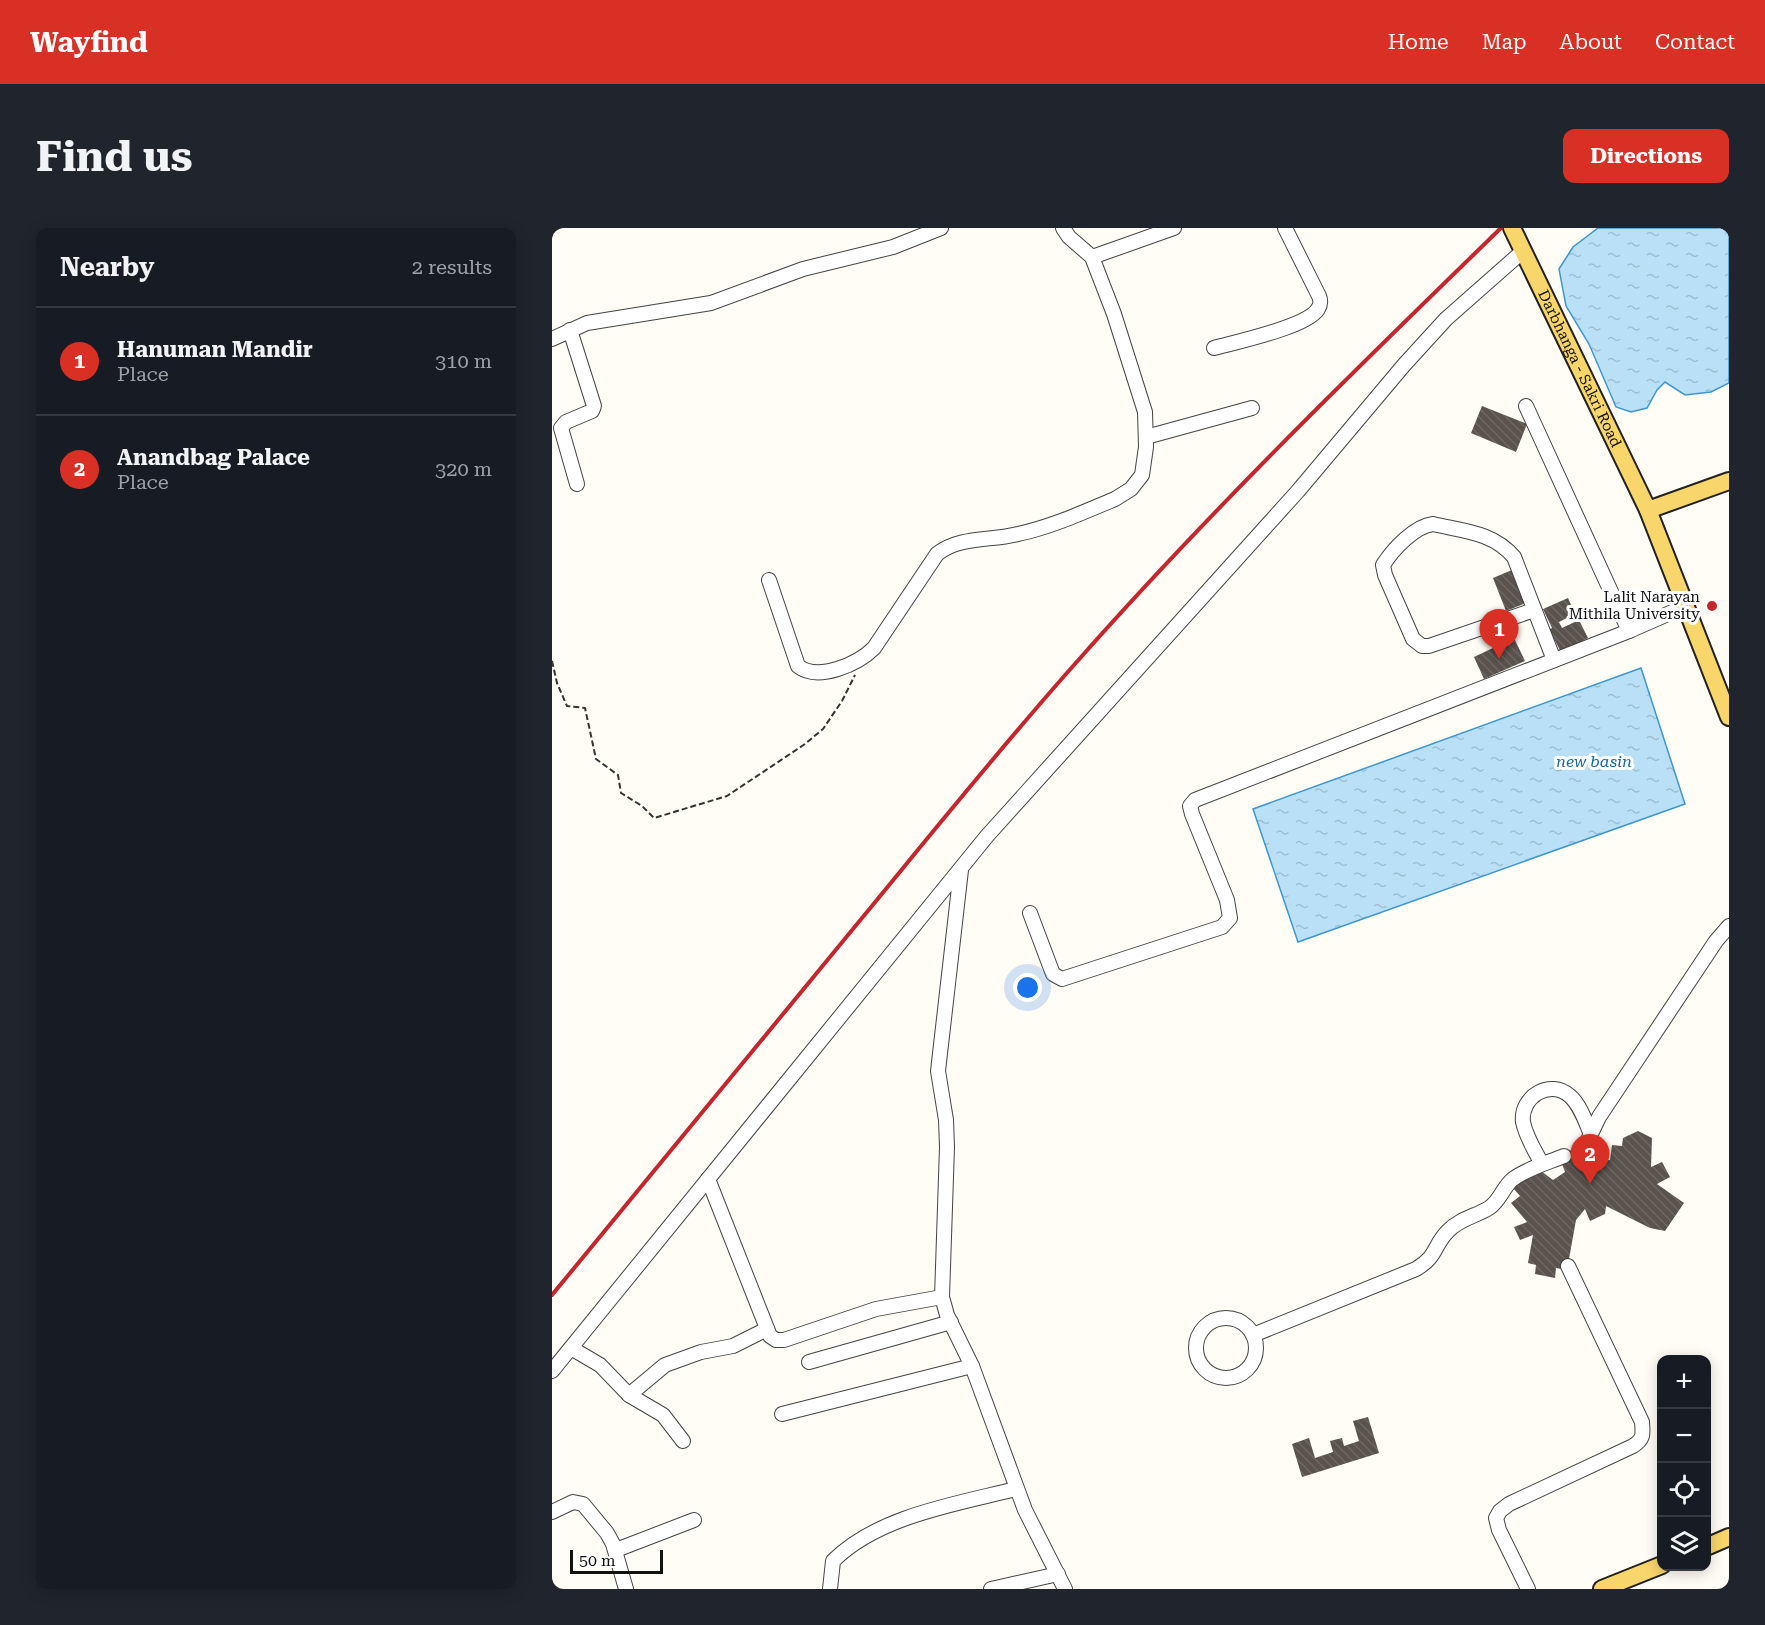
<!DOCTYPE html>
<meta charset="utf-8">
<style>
body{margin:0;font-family:"Roboto Serif",serif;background:#20242c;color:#f1f3f6}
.controls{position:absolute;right:18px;bottom:18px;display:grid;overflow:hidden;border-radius:12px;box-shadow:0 3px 15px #0003}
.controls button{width:54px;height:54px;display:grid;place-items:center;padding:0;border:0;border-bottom:2px solid #363941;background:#171b24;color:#f1f3f6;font:30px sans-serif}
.scale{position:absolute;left:18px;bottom:15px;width:93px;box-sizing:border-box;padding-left:6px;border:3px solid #111;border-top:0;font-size:16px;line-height:21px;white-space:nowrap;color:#111;-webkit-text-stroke:4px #fff;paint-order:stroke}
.you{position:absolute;left:476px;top:760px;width:21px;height:21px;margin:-15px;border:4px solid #fff;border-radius:50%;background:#1a73e8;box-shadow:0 0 0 9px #1a73e833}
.badge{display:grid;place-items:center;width:39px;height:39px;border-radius:50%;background:#d93025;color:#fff;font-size:20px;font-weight:700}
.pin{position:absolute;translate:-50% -50px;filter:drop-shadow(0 2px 3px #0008)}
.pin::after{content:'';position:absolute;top:32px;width:21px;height:18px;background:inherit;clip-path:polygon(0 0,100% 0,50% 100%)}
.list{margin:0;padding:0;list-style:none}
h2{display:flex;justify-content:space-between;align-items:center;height:78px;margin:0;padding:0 24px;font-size:26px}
h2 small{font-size:20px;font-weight:400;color:#9ea1a6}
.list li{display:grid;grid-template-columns:39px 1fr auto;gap:18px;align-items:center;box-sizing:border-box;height:108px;padding:0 24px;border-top:2px solid #363941}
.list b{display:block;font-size:22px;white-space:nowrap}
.list p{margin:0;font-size:20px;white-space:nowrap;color:#9ea1a6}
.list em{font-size:20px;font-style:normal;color:#9ea1a6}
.icon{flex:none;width:33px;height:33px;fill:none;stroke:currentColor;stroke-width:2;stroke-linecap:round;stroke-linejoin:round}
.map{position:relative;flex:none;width:1177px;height:1361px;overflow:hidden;border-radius:12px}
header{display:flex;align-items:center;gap:36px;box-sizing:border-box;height:84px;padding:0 30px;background:#d93025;color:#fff}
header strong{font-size:28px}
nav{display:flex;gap:33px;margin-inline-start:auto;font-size:21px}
.intro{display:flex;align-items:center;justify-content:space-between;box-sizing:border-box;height:144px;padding:0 36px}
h1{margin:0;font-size:42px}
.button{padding:15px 27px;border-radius:12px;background:#d93025;color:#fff;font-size:21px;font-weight:700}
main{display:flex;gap:36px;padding:0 36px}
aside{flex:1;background:#171b24;border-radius:12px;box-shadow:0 3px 15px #0003}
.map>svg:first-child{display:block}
.water{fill:url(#water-ripples);stroke:#3f96cf;stroke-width:1.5}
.building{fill:url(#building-back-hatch)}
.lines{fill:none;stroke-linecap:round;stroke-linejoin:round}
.minor-casing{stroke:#444;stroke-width:16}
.major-casing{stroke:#222;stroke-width:20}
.path{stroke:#333;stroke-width:2;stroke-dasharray:6 3;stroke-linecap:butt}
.minor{stroke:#fff;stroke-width:14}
.major{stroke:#f9d66b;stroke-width:16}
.rail{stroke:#c4262e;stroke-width:4}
.poi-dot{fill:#c4262e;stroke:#fff;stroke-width:2}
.labels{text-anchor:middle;stroke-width:6;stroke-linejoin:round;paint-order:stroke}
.street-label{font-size:15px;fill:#111;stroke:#fff}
.poi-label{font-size:15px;fill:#111;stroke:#fff;text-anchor:end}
.water-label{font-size:16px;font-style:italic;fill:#1768a6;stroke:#fff}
</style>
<header>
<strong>Wayfind</strong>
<nav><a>Home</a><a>Map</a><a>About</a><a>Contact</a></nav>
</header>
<div class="intro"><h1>Find us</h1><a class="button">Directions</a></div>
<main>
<aside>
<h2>Nearby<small>2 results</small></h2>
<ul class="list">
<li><span class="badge">1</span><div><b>Hanuman Mandir</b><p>Place</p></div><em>310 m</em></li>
<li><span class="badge">2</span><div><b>Anandbag Palace</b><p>Place</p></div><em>320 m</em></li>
</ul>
</aside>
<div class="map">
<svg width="1177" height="1361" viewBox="0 0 1177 1361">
<defs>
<pattern id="water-ripples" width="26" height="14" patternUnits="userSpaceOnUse" patternTransform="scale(1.5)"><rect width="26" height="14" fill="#b9e0f7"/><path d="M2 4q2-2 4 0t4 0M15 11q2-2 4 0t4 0" fill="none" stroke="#9ebfd3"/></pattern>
<pattern id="building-back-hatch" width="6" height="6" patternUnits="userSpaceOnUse" patternTransform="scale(1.5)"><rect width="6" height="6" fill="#5a524d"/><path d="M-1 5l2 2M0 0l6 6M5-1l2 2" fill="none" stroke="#6d6662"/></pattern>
</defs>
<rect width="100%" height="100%" fill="#fffdf5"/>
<g class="water">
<polygon points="1046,0 1177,0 1177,155 1159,164 1133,167 1113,154 1105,162 1095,180 1079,184 1064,179 1037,116 1014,78 1007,41 1021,19"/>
<polygon points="1089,440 1133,576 746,714 701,581"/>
</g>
<g class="building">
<polygon points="930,178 975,196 964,224 919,205"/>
<polygon points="960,342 974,375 954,383 941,350"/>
<polygon points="1016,370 1023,386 1007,394 1010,400 1027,392 1036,410 1009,424 999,405 996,406 995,403 1000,400 991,381"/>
<polygon points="962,410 973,433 932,451 922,429"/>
<polygon points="1086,903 1100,910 1099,939 1110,934 1118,949 1105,956 1132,975 1113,1003 1098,1000 1054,978 1053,986 1038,993 1033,981 1024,992 1015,1042 1004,1040 1003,1050 983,1046 984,1037 976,1035 981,1007 968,1012 962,999 975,994 959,975 968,968 961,960 985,940 1001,952 1013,944 1010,936 1011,925 1028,919 1030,925 1039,922 1043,933 1058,932 1060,917 1070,918 1071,910"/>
<polygon points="816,1189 827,1225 750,1249 740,1216 757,1210 763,1230 781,1224 778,1213 790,1210 792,1218 807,1213 801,1193"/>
</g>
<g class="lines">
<defs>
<g id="minor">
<polyline points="540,29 622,0"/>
<polyline points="18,102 42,178 40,183 14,194 9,200 25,256"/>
<polyline points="0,111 35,95 159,75 251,41 341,19 389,0"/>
<path d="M662,120C684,114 755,99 766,81C769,76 769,73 767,68L733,0"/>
<polyline points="974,178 1077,403"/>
<polyline points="594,209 700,180"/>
<path d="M217,352L246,438C266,454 306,436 322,420L385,326C407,308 439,313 466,306C499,299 532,284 563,271L579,261L590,247L594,219L593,184L562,86L540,29L517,9L511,0"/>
<path d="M982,382L877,418H870L861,411L833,347L831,337C841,321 863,298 881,296C911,303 941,304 962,329L1002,432"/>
<polyline points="409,642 386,843 394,892 395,919 390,1069 395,1087 420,1138 473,1282 513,1361"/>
<polyline points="478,685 501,746 510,751 670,699 678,690 675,672 640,586 638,578 643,572 1077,403 1134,378"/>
<polyline points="1029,921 1036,912 1047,889 1164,713 1177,698"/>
<path d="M990,936C983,923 974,909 971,894C968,869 998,850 1018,868C1028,877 1033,892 1038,904"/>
<polyline points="156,951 218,1108 224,1112 232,1112 324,1081 390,1069"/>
<circle cx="674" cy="1120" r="30"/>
<path d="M701,1107L864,1041C886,1028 881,1018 896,1003C907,991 924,988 937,980C948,973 951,959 961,951C976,940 995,935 1012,928"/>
<polyline points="19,1120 48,1137 77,1167 111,1187 131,1213"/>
<polyline points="257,1134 399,1094"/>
<polyline points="0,1143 435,608 746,263 852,137 894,91 971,23"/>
<polyline points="77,1167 113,1137 149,1124 181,1118 215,1101"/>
<polyline points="230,1186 420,1138"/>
<polyline points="0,1284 21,1274 31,1276 55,1305 61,1316 74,1361"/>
<polyline points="64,1322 142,1292"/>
<path d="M278,1361L281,1333C326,1288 404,1276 464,1261"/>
<polyline points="439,1361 506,1346"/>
<path d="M976,1361L947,1302L944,1290L948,1283L957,1276L1081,1218C1092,1211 1091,1206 1090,1194L1016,1038"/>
</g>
<g id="major">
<path id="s1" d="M960,0L1096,282L1177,489"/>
<polyline points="1096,282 1177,253"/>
<polyline points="1154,1319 1177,1309"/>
<polyline points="1050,1361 1110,1337"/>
</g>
</defs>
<use href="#minor" class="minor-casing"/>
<use href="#major" class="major-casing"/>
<polyline class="path" points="0,433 5,455 15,478 33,480 44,531 66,547 69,565 90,578 102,590 175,568 253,516 271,501 290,473 303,447"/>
<use href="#minor" class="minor"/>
<use href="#major" class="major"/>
<path class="rail" d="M0,1067C104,942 207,816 310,690C380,605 449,519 522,437C657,284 803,142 949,0"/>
</g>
<circle class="poi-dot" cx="1160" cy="378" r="6"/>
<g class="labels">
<g class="street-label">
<text dy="5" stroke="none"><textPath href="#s1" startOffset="156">Darbhanga - Sakri Road</textPath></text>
</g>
<g class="poi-label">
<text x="1148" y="374">Lalit Narayan<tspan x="1148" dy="17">Mithila University</tspan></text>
</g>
<g class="water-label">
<text x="1042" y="539">new basin</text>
</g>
</g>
</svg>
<div class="controls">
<button>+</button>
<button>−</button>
<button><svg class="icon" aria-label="locate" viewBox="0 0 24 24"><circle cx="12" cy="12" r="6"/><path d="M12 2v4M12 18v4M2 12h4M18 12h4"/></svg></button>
<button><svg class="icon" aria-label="layers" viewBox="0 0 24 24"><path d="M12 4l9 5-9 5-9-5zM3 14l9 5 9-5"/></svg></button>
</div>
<div class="scale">50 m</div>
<div class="you"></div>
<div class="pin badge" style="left:947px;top:431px">1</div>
<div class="pin badge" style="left:1038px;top:956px">2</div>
</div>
</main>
